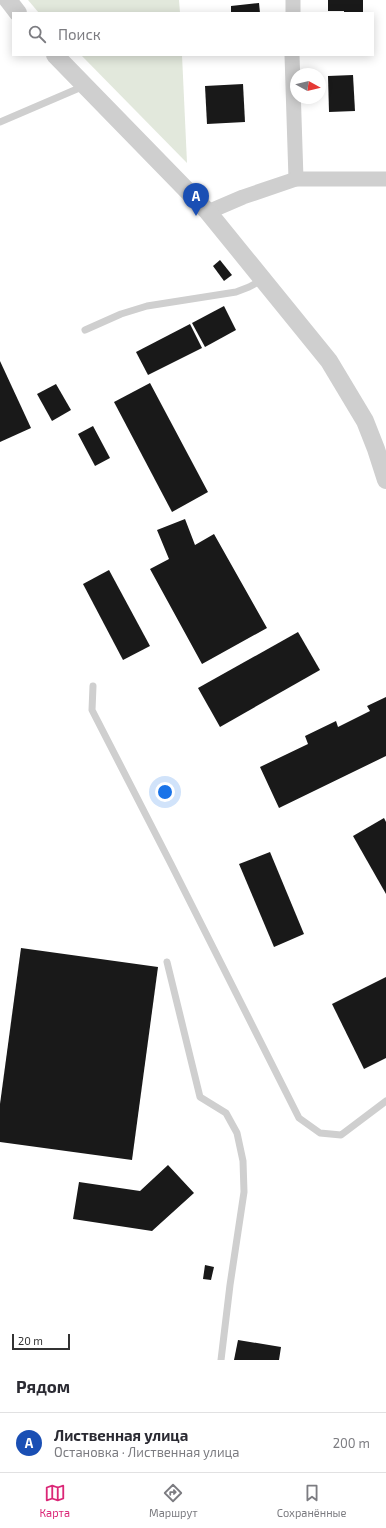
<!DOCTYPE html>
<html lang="ru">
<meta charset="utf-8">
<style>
body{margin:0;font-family:"Exo 2",sans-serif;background:#f7f7f7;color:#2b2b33}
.compass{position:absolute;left:290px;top:68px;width:36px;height:36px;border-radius:50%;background:#fff;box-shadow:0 2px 10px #0003;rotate:98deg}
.scale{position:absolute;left:12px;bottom:10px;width:58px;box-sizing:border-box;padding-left:4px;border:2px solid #323232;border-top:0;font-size:11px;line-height:14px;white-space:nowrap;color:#323232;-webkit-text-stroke:3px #fff;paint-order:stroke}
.you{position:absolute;left:165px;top:792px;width:14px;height:14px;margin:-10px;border:3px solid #fff;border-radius:50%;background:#1a73e8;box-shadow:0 0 0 6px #1a73e833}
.badge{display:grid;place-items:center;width:26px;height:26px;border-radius:50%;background:#db2777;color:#fff;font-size:13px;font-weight:700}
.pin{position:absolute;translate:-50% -33px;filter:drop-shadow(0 1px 2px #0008)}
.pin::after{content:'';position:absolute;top:21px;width:14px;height:12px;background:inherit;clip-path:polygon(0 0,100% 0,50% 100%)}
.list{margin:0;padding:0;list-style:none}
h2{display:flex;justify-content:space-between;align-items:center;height:52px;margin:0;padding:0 16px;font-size:17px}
h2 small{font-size:13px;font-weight:400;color:#7c7c81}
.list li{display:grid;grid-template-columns:26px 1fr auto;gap:12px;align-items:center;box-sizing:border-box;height:60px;padding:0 16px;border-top:1px solid #e1e1e2}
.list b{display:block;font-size:15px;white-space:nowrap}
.list p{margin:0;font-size:13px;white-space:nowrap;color:#7c7c81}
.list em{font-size:13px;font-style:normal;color:#7c7c81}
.icon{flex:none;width:22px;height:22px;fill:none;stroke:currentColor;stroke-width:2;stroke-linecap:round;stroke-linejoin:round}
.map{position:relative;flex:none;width:386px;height:1360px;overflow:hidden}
.search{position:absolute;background:#fff;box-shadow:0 2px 10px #0003;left:12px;right:12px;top:12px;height:44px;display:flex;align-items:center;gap:10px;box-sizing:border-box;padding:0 14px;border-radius:0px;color:#7c7c81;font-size:15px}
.sheet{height:112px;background:#fff}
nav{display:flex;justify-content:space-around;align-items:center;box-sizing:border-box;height:56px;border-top:1px solid #e1e1e2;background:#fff;font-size:11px;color:#7c7c81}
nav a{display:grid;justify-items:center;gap:2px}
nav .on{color:#db2777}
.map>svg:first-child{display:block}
.green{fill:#e2e8dc}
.building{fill:#191919}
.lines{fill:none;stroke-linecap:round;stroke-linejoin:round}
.service{stroke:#cfcfcf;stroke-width:7}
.minor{stroke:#cfcfcf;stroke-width:15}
.tertiary{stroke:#cfcfcf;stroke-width:18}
</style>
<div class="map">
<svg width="386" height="1360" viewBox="0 0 386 1360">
<rect width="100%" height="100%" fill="#fff"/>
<g class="green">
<polygon points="28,0 179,0 180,13 39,13"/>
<polygon points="81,55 182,55 187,163"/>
</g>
<g class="building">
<polygon points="328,0 363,0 363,13 344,13 344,11 328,11"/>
<polygon points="259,3 260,13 231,13 231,6"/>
<polygon points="353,75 355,111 329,112 328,76"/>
<polygon points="243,84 245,122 207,124 205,86"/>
<polygon points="220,260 232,275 224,281 213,266"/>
<polygon points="224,306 236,330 205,347 192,323"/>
<polygon points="190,324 202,348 148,375 136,352"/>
<polygon points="0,361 31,428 0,442"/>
<polygon points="150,383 208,492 172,512 114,402"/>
<polygon points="56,384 71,410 52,421 37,394"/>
<polygon points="93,426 110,458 95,466 78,434"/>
<polygon points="185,519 195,545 214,534 267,628 202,664 150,569 169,559 157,530"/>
<polygon points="109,570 150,646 123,660 83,584"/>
<polygon points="298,632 320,670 220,727 198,688"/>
<polygon points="386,697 386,756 279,808 260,767 308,744 305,736 336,721 338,727 370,711 367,706"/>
<polygon points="384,818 386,822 386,894 353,836"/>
<polygon points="270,852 304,934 274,947 239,864"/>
<polygon points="21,948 158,967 132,1160 0,1142 0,1104"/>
<polygon points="386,977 386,1058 364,1069 332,1004"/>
<polygon points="168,1165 194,1193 152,1231 73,1219 79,1182 140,1191"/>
<polygon points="205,1265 214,1267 211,1280 203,1279"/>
<polygon points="238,1340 281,1347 279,1360 234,1360"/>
</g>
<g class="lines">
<g class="service">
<polyline points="0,122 84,86"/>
<polyline points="85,330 121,314 147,306 236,292 249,287 262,280"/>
<polyline points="93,686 92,710 171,864 299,1118 320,1133 341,1135 386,1101"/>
<polyline points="167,962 200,1097 226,1113 237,1133 243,1161 244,1192 230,1285 221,1360"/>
</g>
<g class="minor">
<polyline points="293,13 293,0"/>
<polyline points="292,55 296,179"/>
<polyline points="208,212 243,197 296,179 386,179"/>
</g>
<g class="tertiary">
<polyline points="8,0 18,13"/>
<polyline points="55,55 208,212 329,361 365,421 376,449 386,480"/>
</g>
</g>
</svg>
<svg class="compass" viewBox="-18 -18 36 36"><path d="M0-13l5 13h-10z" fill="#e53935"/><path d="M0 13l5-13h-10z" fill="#7c7c81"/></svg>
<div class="scale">20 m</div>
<div class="you"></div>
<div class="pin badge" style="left:196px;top:216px;background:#1a4fb4">A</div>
<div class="search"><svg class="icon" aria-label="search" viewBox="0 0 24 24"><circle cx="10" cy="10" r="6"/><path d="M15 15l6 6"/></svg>Поиск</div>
</div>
<section class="sheet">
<h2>Рядом<small></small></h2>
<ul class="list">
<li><span class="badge" style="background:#1a4fb4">A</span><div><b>Лиственная улица</b><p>Остановка · Лиственная улица</p></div><em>200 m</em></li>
</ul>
</section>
<nav>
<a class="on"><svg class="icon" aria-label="map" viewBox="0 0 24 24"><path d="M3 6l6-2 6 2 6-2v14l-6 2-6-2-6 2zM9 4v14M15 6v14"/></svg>Карта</a>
<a><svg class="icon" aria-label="directions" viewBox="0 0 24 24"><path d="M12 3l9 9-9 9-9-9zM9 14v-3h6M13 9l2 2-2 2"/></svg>Маршрут</a>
<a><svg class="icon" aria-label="saved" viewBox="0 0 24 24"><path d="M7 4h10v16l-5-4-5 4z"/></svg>Сохранённые</a>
</nav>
